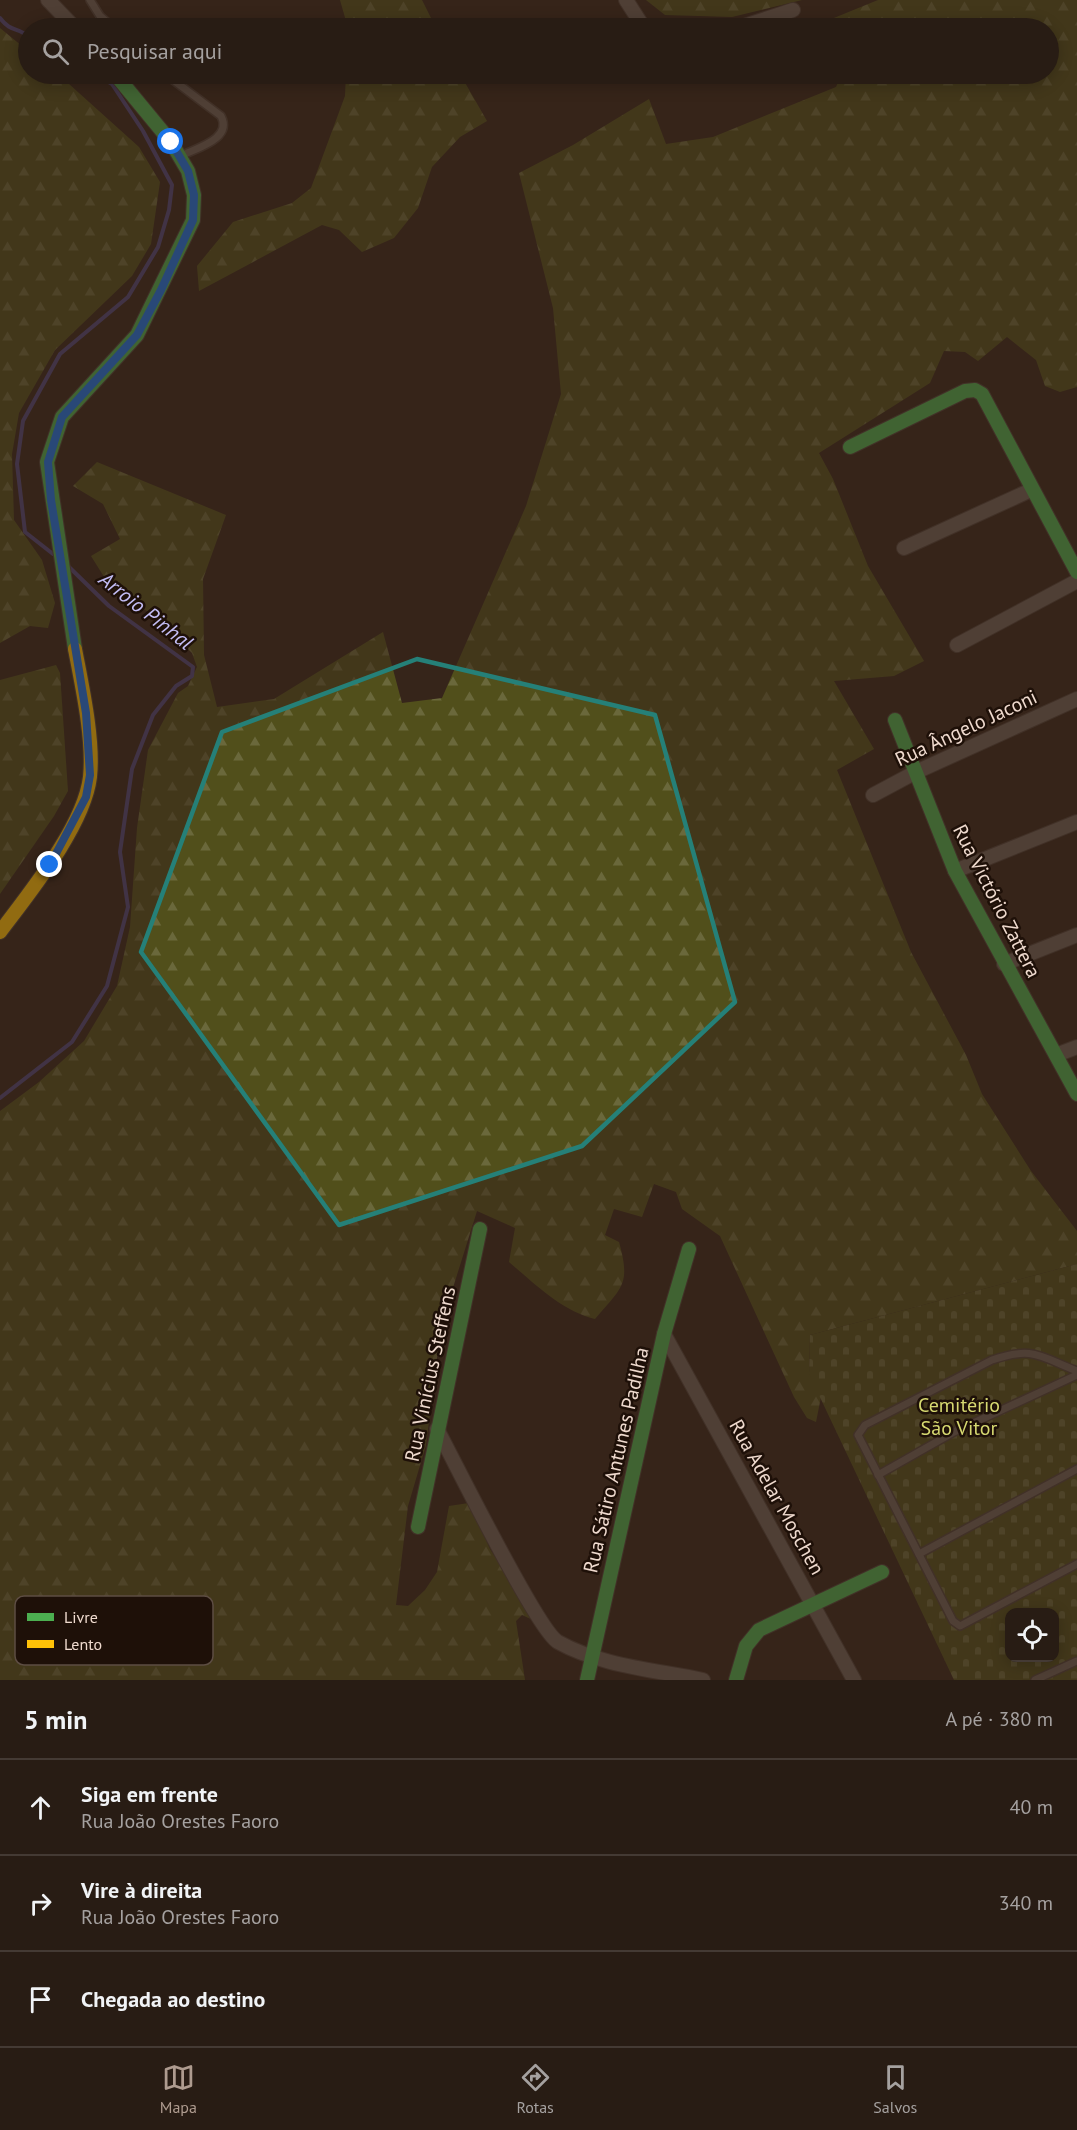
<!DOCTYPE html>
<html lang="pt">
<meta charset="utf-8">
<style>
body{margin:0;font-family:"PT Sans",sans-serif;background:#342922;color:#f1f3f6}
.controls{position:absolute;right:18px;bottom:18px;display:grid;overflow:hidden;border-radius:12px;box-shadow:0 3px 15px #0003}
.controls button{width:54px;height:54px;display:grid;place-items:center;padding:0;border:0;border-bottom:2px solid #443a34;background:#281c14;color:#f1f3f6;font:30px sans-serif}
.stop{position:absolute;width:18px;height:18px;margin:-14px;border:4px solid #1a73e8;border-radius:50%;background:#fff}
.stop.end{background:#1a73e8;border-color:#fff;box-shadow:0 2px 6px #0008}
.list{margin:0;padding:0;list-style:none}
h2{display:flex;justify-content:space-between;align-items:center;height:78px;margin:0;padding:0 24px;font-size:26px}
h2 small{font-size:20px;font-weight:400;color:#a5a1a0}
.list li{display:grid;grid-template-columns:39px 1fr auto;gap:18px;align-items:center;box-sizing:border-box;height:96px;padding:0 24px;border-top:2px solid #443a34}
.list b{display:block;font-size:22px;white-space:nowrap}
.list p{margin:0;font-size:20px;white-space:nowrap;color:#a5a1a0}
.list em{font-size:20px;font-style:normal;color:#a5a1a0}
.icon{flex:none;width:33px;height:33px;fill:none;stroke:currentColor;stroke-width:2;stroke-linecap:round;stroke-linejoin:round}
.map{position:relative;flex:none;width:1077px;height:1680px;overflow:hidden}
.search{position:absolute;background:#281c14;box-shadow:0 3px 15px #0003;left:18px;right:18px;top:18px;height:66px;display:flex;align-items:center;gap:15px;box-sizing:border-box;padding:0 21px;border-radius:33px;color:#a5a1a0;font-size:22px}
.sheet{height:366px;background:#281c14}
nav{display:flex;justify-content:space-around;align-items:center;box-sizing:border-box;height:84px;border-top:2px solid #443a34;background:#281c14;font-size:16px;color:#a5a1a0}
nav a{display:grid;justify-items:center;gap:3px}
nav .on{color:#ae9b8f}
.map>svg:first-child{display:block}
.forest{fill:url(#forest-firs)}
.cemetery{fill:url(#cemetery-stones);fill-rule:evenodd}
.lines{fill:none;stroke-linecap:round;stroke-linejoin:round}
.stream{stroke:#4f457a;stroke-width:4}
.lane-casing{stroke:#4f4038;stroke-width:10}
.street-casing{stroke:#4f4038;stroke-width:16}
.fast-casing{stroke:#4f4038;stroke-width:16}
.slow-casing{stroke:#4f4038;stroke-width:16}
.lane{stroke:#6d6058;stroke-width:7}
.street{stroke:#6d6058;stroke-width:14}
.fast{stroke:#4caf50;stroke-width:14}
.slow{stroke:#ffc107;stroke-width:14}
.route{stroke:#1a73e8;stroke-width:8}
.marked{fill:none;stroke:#258078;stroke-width:4.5;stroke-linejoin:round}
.labels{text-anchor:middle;stroke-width:5;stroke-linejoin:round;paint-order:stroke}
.street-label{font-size:20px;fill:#efdace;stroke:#1e1008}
.park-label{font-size:20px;fill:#d7d971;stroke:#1e1008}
.water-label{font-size:21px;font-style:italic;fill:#c2bcf3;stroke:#1e1008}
.key{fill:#1e1008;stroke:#5d4d43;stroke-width:1.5}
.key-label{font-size:16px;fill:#efdace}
</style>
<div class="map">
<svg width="1077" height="1680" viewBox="0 0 1077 1680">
<defs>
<pattern id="forest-firs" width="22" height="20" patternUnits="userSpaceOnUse" patternTransform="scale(1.5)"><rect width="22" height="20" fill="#514f1b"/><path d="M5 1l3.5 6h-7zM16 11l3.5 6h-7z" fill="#6a683b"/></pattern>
<pattern id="cemetery-stones" width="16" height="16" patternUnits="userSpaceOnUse" patternTransform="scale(1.5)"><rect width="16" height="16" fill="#514f1b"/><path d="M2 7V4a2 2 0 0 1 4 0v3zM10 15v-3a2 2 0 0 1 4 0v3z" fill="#6a683b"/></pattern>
</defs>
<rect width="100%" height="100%" fill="#36251a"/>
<g class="forest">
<polygon points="340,0 422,0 436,28 348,28"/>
<polygon points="646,0 802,0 732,17 665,15"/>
<path d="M878,0H1077V387L1060,392L1045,386L1036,360L1007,337L978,361L965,352L944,351L930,383L819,453L833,479L868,566L924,661L894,676L834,681L874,749L837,770L911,952L966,1055L982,1094L1031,1171L1077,1231V1264L810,1335L809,1373L821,1397L816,1422L807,1418L794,1397L720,1236L682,1209L676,1192L654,1184L642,1217L614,1209L605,1235L619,1242C631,1285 622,1287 595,1319C562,1311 535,1284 509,1262L515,1228L477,1211L441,1326L426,1445L408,1506L396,1605L408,1606L425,1590L437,1572L449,1506L469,1503L490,1549L535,1621L522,1615L516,1621L525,1680H0V1111L39,1082L84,1041L117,986L130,927L137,828L148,750L178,693L188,686L197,667L192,653L150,613L111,588L91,556L120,539L103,504L73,486L97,462L226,515L203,579L204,655L217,707L274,699L383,632L402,703L442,698L526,506L561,394L553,308L519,173L573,145L649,99L666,144L713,137L836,87L842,74H1048V28H831L829,20Z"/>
<polygon points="0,28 28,51 28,74 59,75 139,147 160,182 151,244 132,276 55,350 19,413 12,454 14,520 42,560 55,603 48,628 30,626 0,643"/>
<polygon points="346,74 460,74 487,121 460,137 432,167 418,208 394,238 362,252 339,230 322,225 199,291 197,266 233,222 292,203 311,188 345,96"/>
<polygon points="56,665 60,673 68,791 54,816 0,894 0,680"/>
</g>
<path class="cemetery" d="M1077,1264V1680H954L809,1374L810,1335ZM1010,1612H1054V1658H1010Z"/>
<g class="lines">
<g class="stream">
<path d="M0,18C11,33 19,27 28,37"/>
<polyline points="53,554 25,532 17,464 23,421 60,354 128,297 158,247 169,210 172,185 143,131 112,84 95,74"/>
<polyline points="0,1098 72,1042 107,986 128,907 120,852 132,769 153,715 176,686 192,676 193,667 109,606 68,566"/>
</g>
<defs>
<g id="lane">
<polyline points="90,0 100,16 114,28"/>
<path d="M165,74L221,116C233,139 196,148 181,156"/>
<path d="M1077,1371C1039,1356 1033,1346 992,1360L865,1425L858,1435L953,1621L960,1626L1077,1564"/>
<polyline points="878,1475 954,1432 1077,1375"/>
<polyline points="919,1554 1077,1469"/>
<polyline points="1035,1680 1077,1661"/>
</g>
<g id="street">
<polyline points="48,0 75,28"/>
<polyline points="626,0 644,28"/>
<polyline points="738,28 793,10"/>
<polyline points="904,548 1031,490"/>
<polyline points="957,645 1077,581"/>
<polyline points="873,795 916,772 1077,699"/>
<polyline points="955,871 1077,822"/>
<polyline points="1004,964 1077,935"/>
<polyline points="1056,1055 1077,1047"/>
<polyline points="664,1334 854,1680"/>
<path d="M437,1429C455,1462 537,1630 558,1642C601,1666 656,1670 703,1680"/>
</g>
<g id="fast">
<polyline points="850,447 965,391 975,390 982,394 1077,572"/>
<polyline points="75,649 47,462 62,417 137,335 193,220 194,195 188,171 171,142 115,74"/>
<polyline points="895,720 955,871 1077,1094"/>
<polyline points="418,1527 480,1229"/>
<polyline points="587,1680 664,1334 689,1249"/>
<polyline points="736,1680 746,1646 759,1630 882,1572"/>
</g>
<path id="slow" d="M0,932C30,892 84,826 90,777C94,740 82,686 75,649"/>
</defs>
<use href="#lane" class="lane-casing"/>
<use href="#street" class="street-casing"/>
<use href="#fast" class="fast-casing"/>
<use href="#slow" class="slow-casing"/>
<use href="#lane" class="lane"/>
<use href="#street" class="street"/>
<use href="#fast" class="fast"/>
<use href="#slow" class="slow"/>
</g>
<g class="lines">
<polyline class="route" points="50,865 86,797 90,775 86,713 51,500 48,462 62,417 137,335 161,290 193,220 194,195 188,171 171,142"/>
</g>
<path d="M0 0H1077V1680H0ZM417,659L655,715L735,1002L582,1146L339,1225L141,952L222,732Z" fill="#36251a" fill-opacity=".55" fill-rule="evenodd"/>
<path class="marked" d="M417,659L655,715L735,1002L582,1146L339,1225L141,952L222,732Z"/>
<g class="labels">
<g class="street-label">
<text transform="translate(966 728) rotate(-25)" y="7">Rua Ângelo Jaconi</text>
<text transform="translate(997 901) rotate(63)" y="7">Rua Victório Zattera</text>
<text transform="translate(430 1374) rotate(-78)" y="7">Rua Vinícius Steffens</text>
<text transform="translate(616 1460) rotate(-77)" y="7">Rua Sátiro Antunes Padilha</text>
<text transform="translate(777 1497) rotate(61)" y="7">Rua Adelar Moschen</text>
</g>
<g class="park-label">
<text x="959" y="1412">Cemitério<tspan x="959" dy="23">São Vitor</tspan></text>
</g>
<g class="water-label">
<text transform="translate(146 611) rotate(38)" y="7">Arroio Pinhal</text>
</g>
</g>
<rect x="15" y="1596" width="198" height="69" rx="9" class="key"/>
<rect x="27" y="1613" width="27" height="8" fill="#4caf50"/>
<rect x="27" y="1640" width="27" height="8" fill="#ffc107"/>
<g class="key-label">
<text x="64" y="1623">Livre</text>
<text x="64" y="1650">Lento</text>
</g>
</svg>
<div class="controls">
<button><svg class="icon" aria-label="locate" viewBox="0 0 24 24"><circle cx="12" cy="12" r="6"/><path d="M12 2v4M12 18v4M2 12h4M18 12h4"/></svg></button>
</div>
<div class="stop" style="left:171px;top:142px"></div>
<div class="stop end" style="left:50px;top:865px"></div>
<div class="search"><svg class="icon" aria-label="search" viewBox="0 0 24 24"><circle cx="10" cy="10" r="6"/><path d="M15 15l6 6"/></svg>Pesquisar aqui</div>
</div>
<section class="sheet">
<h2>5 min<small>A pé · 380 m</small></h2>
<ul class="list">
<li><svg class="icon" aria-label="ahead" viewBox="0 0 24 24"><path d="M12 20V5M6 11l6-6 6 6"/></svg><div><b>Siga em frente</b><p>Rua João Orestes Faoro</p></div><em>40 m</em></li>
<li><svg class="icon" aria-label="right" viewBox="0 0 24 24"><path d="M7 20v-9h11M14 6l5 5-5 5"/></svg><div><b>Vire à direita</b><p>Rua João Orestes Faoro</p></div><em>340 m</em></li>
<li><svg class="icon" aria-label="arrive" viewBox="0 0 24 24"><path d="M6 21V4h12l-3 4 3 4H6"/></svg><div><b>Chegada ao destino</b></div></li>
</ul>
</section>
<nav>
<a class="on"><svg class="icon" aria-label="map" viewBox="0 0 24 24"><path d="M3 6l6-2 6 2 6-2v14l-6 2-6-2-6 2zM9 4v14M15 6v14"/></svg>Mapa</a>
<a><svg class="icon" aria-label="directions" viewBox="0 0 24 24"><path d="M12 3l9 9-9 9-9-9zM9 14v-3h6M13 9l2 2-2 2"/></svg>Rotas</a>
<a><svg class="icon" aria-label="saved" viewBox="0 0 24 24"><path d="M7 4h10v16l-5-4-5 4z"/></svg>Salvos</a>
</nav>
